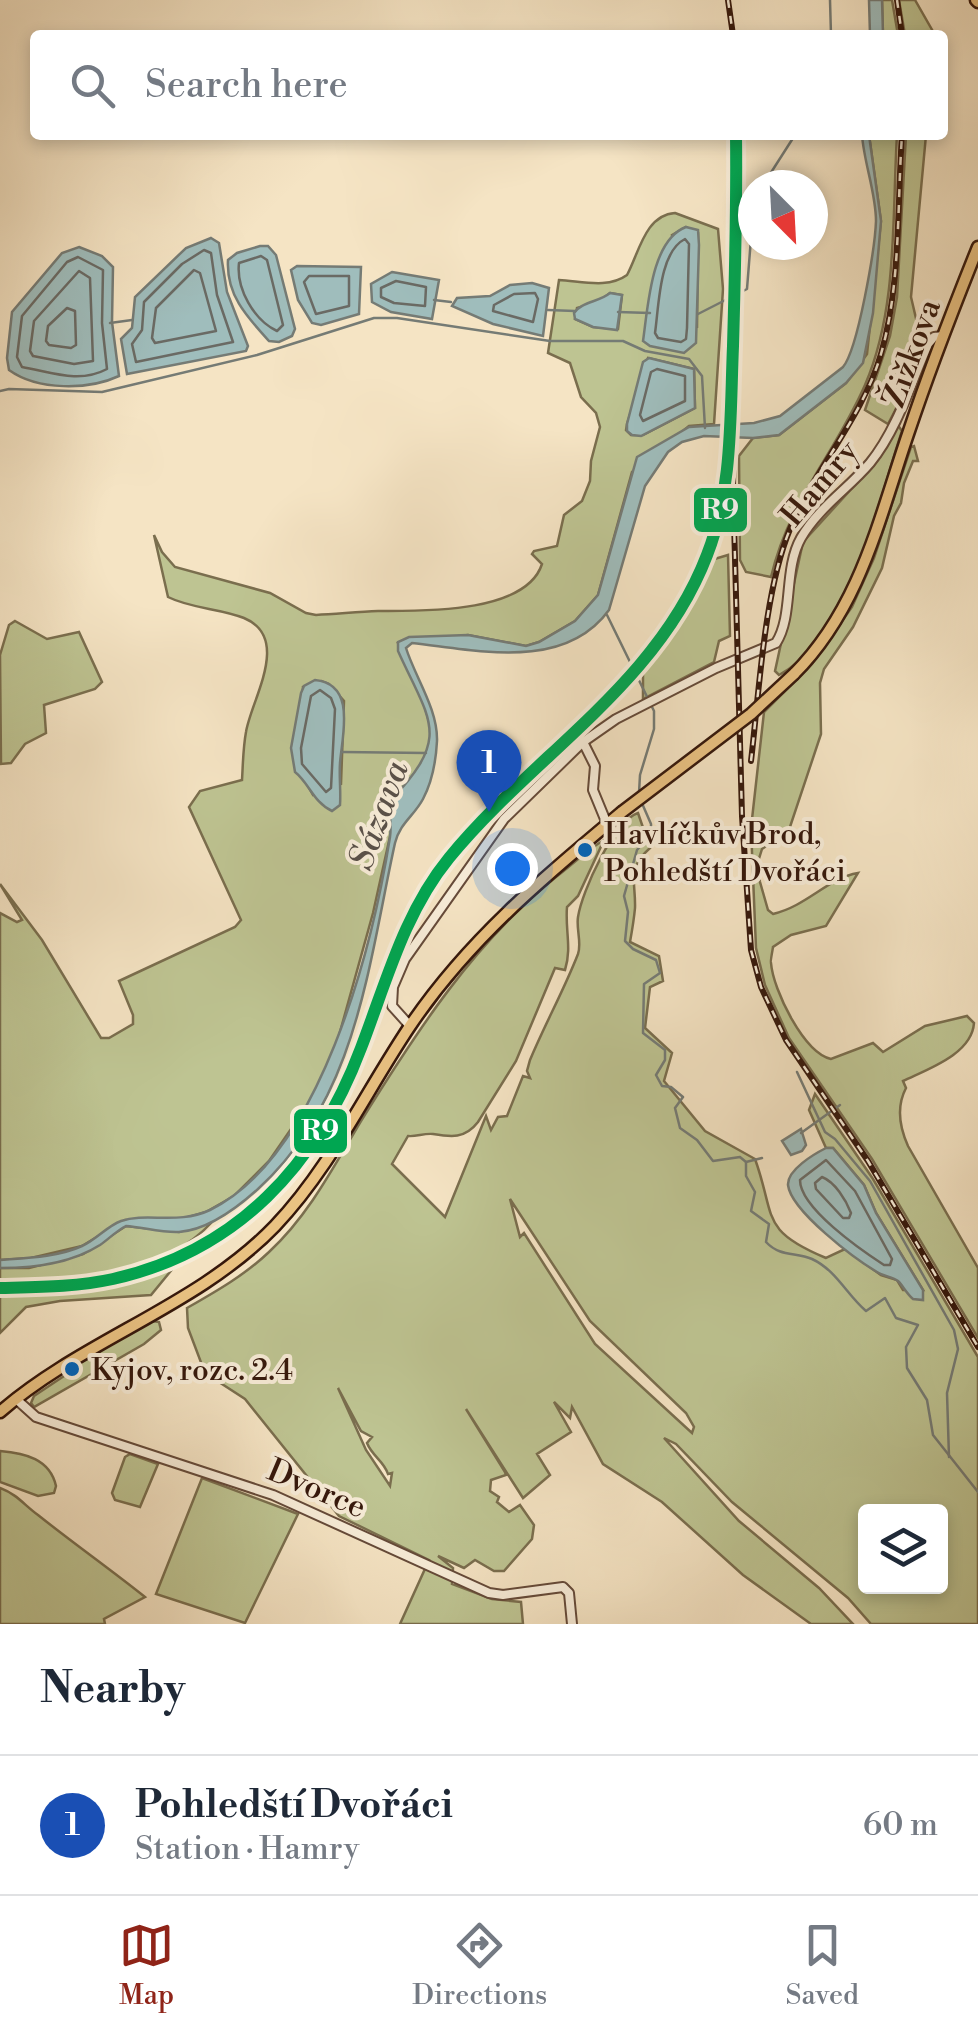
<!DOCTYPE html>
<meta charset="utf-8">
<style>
body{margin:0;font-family:"Libre Bodoni",serif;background:#f2f2f3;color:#1f2937}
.controls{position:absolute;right:30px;bottom:30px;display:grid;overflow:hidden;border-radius:10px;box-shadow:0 5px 15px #0003}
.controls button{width:90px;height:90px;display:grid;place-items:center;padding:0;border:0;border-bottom:2px solid #e0e1e3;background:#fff;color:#1f2937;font:50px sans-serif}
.compass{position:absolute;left:738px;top:170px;width:90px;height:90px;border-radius:50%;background:#fff;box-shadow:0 5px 15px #0003;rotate:156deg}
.you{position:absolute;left:512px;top:868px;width:35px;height:35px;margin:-25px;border:8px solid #fff;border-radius:50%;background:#1a73e8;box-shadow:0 0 0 15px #1a73e833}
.badge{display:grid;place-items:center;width:65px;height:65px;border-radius:50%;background:#8f2418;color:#fff;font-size:32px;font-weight:700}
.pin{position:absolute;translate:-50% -82px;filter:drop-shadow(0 2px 5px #0008)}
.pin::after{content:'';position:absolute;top:52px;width:35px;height:30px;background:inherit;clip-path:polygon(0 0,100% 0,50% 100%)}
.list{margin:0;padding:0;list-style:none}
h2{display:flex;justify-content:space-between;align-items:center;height:130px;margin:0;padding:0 40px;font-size:42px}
h2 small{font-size:32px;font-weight:400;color:#747a83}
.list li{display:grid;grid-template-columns:65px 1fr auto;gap:30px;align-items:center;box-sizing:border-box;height:140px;padding:0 40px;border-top:2px solid #e0e1e3}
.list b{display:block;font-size:38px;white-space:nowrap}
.list p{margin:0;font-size:32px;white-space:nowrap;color:#747a83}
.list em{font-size:32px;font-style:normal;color:#747a83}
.icon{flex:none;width:55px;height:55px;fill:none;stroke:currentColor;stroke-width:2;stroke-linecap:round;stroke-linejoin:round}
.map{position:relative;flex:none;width:978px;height:1624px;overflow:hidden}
.search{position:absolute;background:#fff;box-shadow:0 5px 15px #0003;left:30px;right:30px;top:30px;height:110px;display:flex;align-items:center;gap:25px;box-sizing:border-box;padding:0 35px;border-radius:10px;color:#747a83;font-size:38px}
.sheet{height:270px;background:#fff}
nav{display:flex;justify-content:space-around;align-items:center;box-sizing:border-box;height:140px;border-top:2px solid #e0e1e3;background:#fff;font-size:28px;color:#747a83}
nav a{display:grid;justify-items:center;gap:5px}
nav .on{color:#8f2418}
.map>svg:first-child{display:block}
.green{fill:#bec492;stroke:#7a6e4e;stroke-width:2.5;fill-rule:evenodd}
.water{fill:#9fbdbc;stroke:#757b75;stroke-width:2.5}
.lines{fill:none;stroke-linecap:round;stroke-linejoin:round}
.shore{stroke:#6a6a64;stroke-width:2.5}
.stream{stroke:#757b75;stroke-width:2.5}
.minor-casing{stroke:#654a39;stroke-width:12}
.major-casing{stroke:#35170b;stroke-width:15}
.minor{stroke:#f8edd9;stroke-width:8}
.major{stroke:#eac282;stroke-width:10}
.rail-casing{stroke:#35170b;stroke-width:6}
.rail{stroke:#f8edd9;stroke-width:2.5;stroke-dasharray:8;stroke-linecap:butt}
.major-bridge-casing{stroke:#35170b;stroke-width:15;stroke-linecap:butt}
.major-bridge{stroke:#eac282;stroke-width:10}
.rail-1-casing{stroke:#f8edd9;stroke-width:20}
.rail-1{stroke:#00a651;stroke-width:12}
.bus-dot{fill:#0065bd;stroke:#f8edd9;stroke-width:4}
.labels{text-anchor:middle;stroke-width:8;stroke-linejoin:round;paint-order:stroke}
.bus-label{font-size:30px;fill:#35170b;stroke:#f8edd9;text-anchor:start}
.street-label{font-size:32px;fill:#35170b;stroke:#f8edd9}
.water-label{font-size:35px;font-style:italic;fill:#5a5149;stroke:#f8edd9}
.line-badge{stroke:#f8edd9;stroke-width:4}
.badge-label{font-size:28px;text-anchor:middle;font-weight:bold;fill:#fff}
</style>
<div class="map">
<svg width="978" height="1624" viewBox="0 0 978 1624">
<rect width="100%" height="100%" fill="#f5e4c4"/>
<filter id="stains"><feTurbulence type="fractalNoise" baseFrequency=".002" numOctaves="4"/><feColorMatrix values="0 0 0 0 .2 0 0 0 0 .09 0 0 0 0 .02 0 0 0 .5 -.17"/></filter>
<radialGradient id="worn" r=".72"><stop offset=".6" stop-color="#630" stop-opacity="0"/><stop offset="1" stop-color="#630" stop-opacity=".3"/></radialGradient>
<g class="green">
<polygon points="882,0 892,0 898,35 883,35"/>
<polygon points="899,0 915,0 935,35 905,35"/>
<path d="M869,135H897C892,217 898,309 865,385C835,454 789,500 771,577L746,572L740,560L739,456L753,438L779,435L846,383L867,354L881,221Z"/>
<polygon points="906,135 926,135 911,297 921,340 898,405 888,424 865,410 890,336 897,297"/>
<path d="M675,213L718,229L723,289L714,424L689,426L632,472L598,595L575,621L539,642L526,646L468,635L398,643C408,668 433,715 431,741C429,764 406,784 391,800V832L373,913L335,1050L311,1100L269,1161L234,1196L206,1212L178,1220H125L82,1246L31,1258L0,1260V913L17,922L22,920L0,884L42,940L101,1038H109L133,1024V1015L119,981L235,927L241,920L189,807L200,791L242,780C243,764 243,748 246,732C251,700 292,638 244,618C219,608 192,609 168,597L154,535L162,552L175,567L270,593L306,613L316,615C336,614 357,612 378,611C420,611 526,614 542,564L532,554L534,551L557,546L564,515L582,501L590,481L591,461L600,427L596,413L581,397L570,363L548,353L559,280C581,281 608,289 627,275C639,253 645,215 675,213ZM686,227L698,233L697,328L672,235ZM610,293L622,295L618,329L593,327L575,319L577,308L598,302ZM648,358L694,369L695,408L643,435H631L626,430L627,424ZM321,681L329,684L344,701L341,784L313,795L303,777V687Z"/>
<path d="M897,424L902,431C879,499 848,640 779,675L775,671L803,542L874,464Z"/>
<path d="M914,446L918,461H913L904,483L901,503L894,516L882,568L853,627L824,669L820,683L821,734L789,830L762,849L757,865L760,882L768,910L773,914C807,906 828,878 858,873L826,926L791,935L773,947C773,948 770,962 771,963C773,990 804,1053 831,1059L873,1043L883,1052L925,1026L967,1016L974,1023C972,1054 928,1069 903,1081L906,1088C896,1107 899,1126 908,1146L978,1268V1338L872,1159L789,1038L765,985L756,948L751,828L764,712L812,664L852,607L874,558L911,447Z"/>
<polygon points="728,555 730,636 719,641 714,662 643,699 643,668 684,613 711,560"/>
<polygon points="15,621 47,639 79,632 102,682 95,689 44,705 46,733 25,744 11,763 1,764 0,655 9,625"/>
<path d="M638,813L650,848C626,869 636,882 635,908C634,919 632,931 630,942L659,956L663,981L650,987L645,1028L672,1053L664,1081L705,1131L755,1159C776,1217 759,1230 826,1258L845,1249L881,1275L897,1280L903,1290H923L876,1213L864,1185L833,1148H826L809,1110L815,1094L873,1179L978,1357V1624H871L848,1598L732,1502L676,1444L664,1438L739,1521L819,1588L853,1624H811L743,1575L662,1502L603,1464L572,1407L570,1418L554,1402L571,1432L537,1454L550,1475L523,1498L466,1409L505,1472L506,1475L491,1480L490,1491L499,1497L497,1502L509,1512L520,1505L534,1525L532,1539L504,1571H494L475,1560L464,1568L438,1556L453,1568L452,1584L492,1599L521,1602L523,1624H400L429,1560L339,1516L245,1399L205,1373L188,1328L187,1308C215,1292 245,1275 269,1252C309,1215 334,1166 361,1121C417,1031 473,944 556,877C572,865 587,850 604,840L578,896L567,907C565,930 572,948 565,970L555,968L516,1061L478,1122C465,1139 451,1137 433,1134C424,1133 416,1137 408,1136L392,1164L445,1217L486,1116L491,1130L498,1117L507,1116L523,1076L530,1078L527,1071L530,1060C545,1024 564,990 578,954C582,943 576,929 578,917C582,891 614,821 638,813ZM510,1199L590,1321L686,1413L694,1427L692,1433L595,1344L524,1233L520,1237ZM338,1388L361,1431L372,1437L367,1443C372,1456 384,1461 388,1474L392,1473L390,1486L366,1450ZM866,1512H940V1586H866Z"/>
<path d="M212,1222C161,1278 70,1281 0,1279V1268H29L83,1254L126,1226L179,1232Z"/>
<path d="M174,1267L151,1295L60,1301L26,1307L0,1333V1294C61,1296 117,1290 174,1267Z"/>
<polygon points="152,1321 159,1322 161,1330 144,1344 34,1407 31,1403 34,1396 73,1370 72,1367"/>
<path d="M0,1451C25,1453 50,1459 56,1486L54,1493L38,1496L0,1482Z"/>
<polygon points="130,1454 158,1464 140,1507 115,1500 112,1493 125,1457"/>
<polygon points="202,1478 298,1514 245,1623 156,1594"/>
<path d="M0,1488C18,1495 23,1504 38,1515C73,1543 110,1569 145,1597L104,1619L105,1624H0Z"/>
</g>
<g class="water">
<polygon points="869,0 882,0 883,35 870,35"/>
<path d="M862,135H869L881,221L873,313L863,363L846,383L779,435L753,438L704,436L682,442L668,452L645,486L609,610C564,672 476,650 412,643L406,648C415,677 438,709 437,741C436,760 432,782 423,799C414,816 400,823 395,843C368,966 357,1099 258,1189C237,1208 208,1230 179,1232C162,1233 142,1227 126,1226C116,1231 109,1239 100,1245C70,1264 34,1268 0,1268V1260C26,1258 58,1257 82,1246C96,1240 107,1226 121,1221C147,1212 178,1225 210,1210C320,1156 372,949 390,837C392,825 388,812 391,800C452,736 430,722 398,651V642L409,637L468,635L526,646L539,642L575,621L598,595L637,457L689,427L754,423L780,416L843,367C858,349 875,248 876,221C876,193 864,163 862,135Z"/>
<path d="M686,227L698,230L699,245L696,343L684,353L650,346L643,341C648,307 651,240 686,227Z"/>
<polygon points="211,238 219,243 227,292 248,346 246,351 127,374 121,339 132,328 135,297 186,248"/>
<path d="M260,246H268L276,255L295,329L292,336L279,342L269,341C247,317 226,295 228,260L237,253Z"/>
<path d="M79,247L102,256L113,267L112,322L119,376C89,390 38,391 9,370L7,358L12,312L62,253Z"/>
<polygon points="297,266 361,267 359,314 321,325 312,323 298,300 291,270"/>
<polygon points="392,272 439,280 432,319 391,312 372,302 371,284"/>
<polygon points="532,283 549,288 543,336 493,324 452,306 457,298 490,296 510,285"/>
<path d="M610,293L622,295L617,330L593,327L575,319L574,313C581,302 599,302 610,293Z"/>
<polygon points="649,358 694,369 695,408 641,436 632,435 627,431 627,424 643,362"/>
<path d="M315,680C357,684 342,736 340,763C339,777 341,791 340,805L332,811C314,803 309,783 295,772L291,748L301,693L304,686Z"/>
<polygon points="801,1129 806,1145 802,1151 791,1155 782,1141"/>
<path d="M826,1148H833L864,1185L876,1213L923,1290V1300L913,1299C907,1294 903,1286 898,1281C893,1277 883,1276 877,1272C855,1259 791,1211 788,1185C787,1170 814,1154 826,1148Z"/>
</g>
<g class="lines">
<g class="shore">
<path d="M685,239L689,244L687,328L686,339L681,342L658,338L655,333C659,306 659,252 685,239Z"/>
<polygon points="204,250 211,253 217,295 233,342 136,362 132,344 142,330 144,302 182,264"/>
<path d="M261,256L267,260L283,325L277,331C254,320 236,289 239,263Z"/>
<path d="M78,257L103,270L102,323L107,369C79,384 51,372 22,367L17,357L22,316L67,262Z"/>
<polygon points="194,270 200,273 216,331 155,343 152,338 156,308"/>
<polygon points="79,271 90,278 93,361 74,364 33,356 30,351 34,321"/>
<polygon points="309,276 349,276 349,306 316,314 304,282"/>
<polygon points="396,281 426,287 425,306 394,303 381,297 381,288"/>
<polygon points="535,293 538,299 533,322 493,311 494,305 514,294"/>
<polygon points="67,308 75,311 76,345 71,348 49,345 46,341 48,326"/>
<polygon points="657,369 685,376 685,401 643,421 640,415 651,372"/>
<polygon points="320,690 331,698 335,709 331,788 326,792 302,764 301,748 311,696"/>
<path d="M826,1160L855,1191L892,1259L890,1265H884C861,1250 800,1208 800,1180Z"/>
<path d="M822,1177C835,1182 846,1200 851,1213L849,1218H843L816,1189L815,1183Z"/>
</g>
<g class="stream">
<polyline points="830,0 831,35"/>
<polyline points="763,185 795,135"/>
<polyline points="434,300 451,302"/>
<polyline points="548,310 575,311"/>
<polyline points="618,312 650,313"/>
<polyline points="698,314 747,289 753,213"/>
<polyline points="110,323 132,320"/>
<polyline points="0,391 9,389 102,392 257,355 374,318 397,318 550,341 623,341 645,351 689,359 702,376 705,428"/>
<polyline points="607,615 654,711 654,729 640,775 639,793"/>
<polyline points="342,752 426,753"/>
<path d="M641,801L651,824V834L637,850L624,896L628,912L625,941L633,949L656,960L660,973L644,984L643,1033L665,1050V1060L656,1075L662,1086L671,1087L683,1097L675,1108L680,1128L697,1140L713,1161L740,1157L746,1162V1176L755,1192L751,1211L769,1224L766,1242C780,1257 795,1252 812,1259C836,1270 847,1295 866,1311L885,1298L896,1318L918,1325L906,1347L907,1368L927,1400L933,1435L978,1492"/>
<polyline points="797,1072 825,1132 835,1139 870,1181 954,1330 958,1349 947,1393 949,1457"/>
<polyline points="801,1133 840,1105"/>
<polyline points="746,1162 762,1158"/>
</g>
<defs>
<g id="minor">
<polyline points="583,742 595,766 593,790 607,824"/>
<path d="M410,1026L392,1006L393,987L405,959L504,819L583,742L616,719L716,668L776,643C794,615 783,570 801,538C818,508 848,489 870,463C897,430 911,383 928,344L934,337L943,336"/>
<polyline points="16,1399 36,1417 273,1495 489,1593 503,1595 563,1587 569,1593 572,1624"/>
</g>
<g id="major">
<polyline points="976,0 978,2"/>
<path d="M794,674C860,608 879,519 908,434C929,371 953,309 978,247"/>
<path d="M0,1412C84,1339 197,1307 275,1226C331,1167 365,1093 410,1026C468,940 544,877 622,812"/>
</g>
</defs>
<use href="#minor" class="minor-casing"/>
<use href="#major" class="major-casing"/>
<use href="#minor" class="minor"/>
<use href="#major" class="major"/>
<defs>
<g id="rail">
<polyline points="728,0 733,35"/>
<polyline points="897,0 902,35"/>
<polyline points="741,135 733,485 742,816 751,950 761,987 786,1040 868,1161 978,1347"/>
<path d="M751,761C759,693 764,592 790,529C815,468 862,419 881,354C901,285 897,206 902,135"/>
</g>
</defs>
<use href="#rail" class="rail-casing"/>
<use href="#rail" class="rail"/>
<defs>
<polyline id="major-bridge" points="622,812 751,714 794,674"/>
</defs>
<use href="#major-bridge" class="major-bridge-casing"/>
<use href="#major-bridge" class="major-bridge"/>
<defs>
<path id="rail-1" d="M0,1288C38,1287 76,1287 113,1279C237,1251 317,1165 361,1048C386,983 404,913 449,858C533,755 658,684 707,555C733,489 730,416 733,346C735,276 737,205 736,135"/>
</defs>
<use href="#rail-1" class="rail-1-casing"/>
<use href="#rail-1" class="rail-1"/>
</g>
<g class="bus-dot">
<circle cx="585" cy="850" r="9"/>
<circle cx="72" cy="1369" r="9"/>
</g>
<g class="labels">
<g class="bus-label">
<text x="604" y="844">Havlíčkův Brod,<tspan x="604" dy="37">Pohledští Dvořáci</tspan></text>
<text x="91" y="1380">Kyjov, rozc. 2.4</text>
</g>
<g class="street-label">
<text transform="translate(911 353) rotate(-70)" y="11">Žižkova</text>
<text transform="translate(819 483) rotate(-50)" y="11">Hamry</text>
<text transform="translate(317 1488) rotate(23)" y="11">Dvorce</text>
</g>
<g class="water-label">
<text transform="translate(378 815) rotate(-70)" y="12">Sázava</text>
</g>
</g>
<g class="line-badge">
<rect x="692" y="486" width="57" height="48" rx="10" fill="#00a651"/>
<rect x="292" y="1107" width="57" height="48" rx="10" fill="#00a651"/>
</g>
<g class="badge-label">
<text x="720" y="519">R9</text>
<text x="320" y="1140">R9</text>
</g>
<rect width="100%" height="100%" filter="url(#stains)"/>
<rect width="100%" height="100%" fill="url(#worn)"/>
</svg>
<div class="controls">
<button><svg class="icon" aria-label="layers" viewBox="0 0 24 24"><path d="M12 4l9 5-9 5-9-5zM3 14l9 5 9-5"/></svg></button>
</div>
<svg class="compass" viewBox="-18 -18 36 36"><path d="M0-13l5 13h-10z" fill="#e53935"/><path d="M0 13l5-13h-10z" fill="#747a83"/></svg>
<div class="you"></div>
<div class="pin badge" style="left:489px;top:812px;background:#1a4fb4">1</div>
<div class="search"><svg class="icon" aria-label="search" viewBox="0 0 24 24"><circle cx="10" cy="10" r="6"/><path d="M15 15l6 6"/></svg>Search here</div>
</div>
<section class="sheet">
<h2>Nearby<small></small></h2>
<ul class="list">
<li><span class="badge" style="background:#1a4fb4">1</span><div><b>Pohledští Dvořáci</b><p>Station · Hamry</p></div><em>60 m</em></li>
</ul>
</section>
<nav>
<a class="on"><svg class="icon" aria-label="map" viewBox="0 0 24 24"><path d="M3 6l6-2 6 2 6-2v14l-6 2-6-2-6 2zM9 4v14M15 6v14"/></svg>Map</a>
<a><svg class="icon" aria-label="directions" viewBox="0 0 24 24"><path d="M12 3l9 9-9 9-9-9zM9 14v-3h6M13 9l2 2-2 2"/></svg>Directions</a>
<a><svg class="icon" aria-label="saved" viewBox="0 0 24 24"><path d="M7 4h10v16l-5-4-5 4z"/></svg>Saved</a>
</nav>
